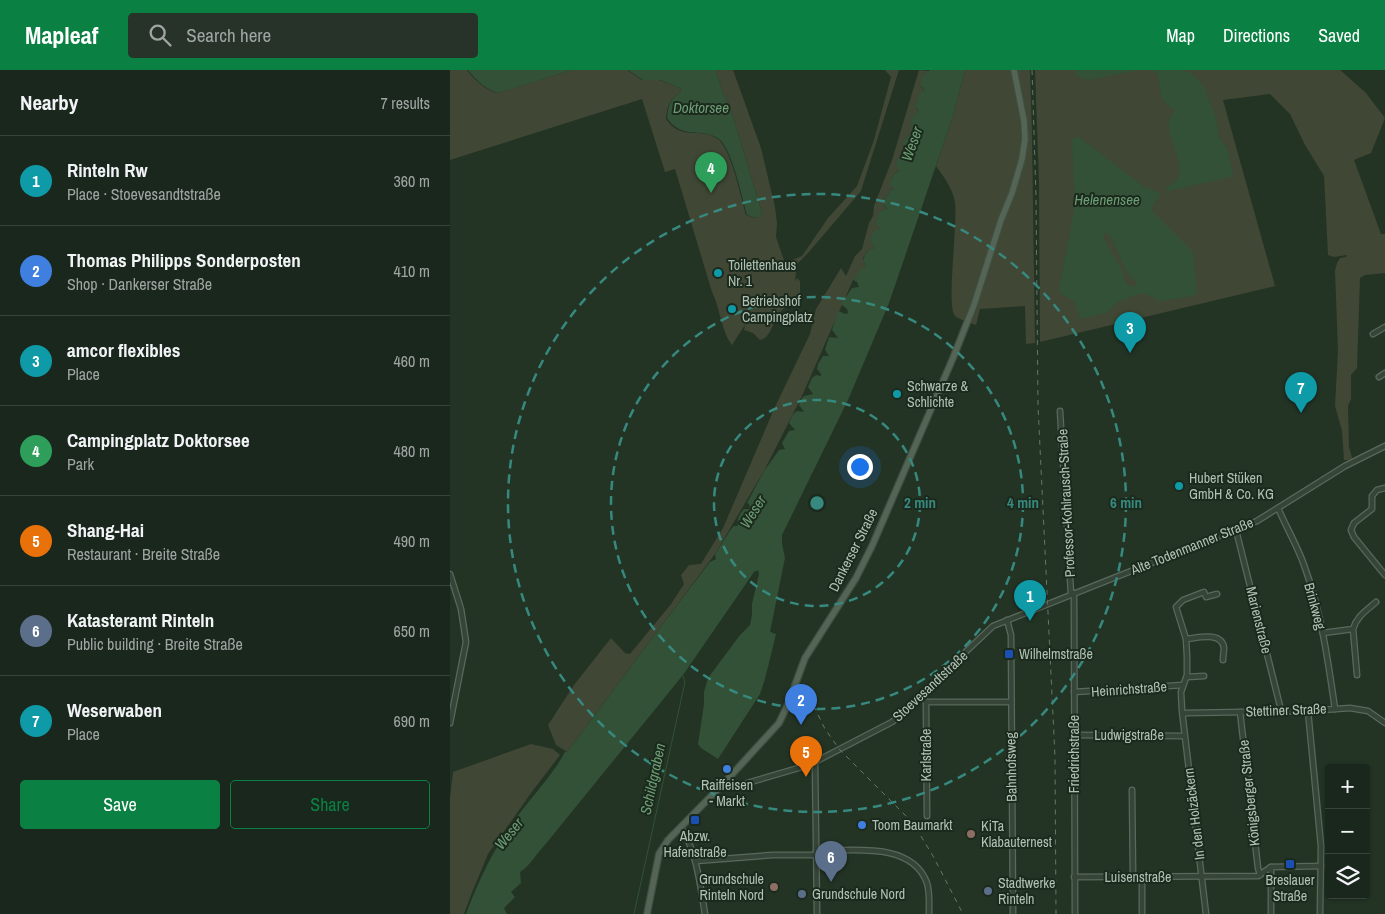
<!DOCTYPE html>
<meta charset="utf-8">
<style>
body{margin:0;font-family:"Archivo Narrow",sans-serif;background:#273329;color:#f1f3f6}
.controls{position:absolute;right:15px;bottom:15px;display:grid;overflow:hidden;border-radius:5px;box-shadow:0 1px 4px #0004}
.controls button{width:45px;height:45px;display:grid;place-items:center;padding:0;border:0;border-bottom:1px solid #38443b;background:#1a271c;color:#f1f3f6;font:25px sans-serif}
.you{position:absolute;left:409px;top:396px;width:18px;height:18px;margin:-12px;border:4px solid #fff;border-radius:50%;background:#1a73e8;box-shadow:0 0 0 8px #1a73e833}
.badge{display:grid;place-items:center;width:32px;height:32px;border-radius:50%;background:#0b8043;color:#fff;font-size:16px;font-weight:700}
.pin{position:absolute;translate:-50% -41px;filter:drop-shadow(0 1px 2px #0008)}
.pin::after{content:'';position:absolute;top:26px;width:18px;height:15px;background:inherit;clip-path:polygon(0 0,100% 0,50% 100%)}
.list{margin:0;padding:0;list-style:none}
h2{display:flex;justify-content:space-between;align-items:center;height:65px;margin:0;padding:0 20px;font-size:21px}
h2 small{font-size:16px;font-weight:400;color:#9fa5a3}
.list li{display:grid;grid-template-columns:32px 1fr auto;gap:15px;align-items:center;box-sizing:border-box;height:90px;padding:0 20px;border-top:1px solid #38443b}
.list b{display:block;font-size:19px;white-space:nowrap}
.list p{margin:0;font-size:16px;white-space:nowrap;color:#9fa5a3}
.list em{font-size:16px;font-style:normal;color:#9fa5a3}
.actions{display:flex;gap:10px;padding:15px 20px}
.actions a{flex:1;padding:11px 0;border:1px solid #0b8043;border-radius:5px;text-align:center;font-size:18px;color:#0b8043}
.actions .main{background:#0b8043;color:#fff}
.icon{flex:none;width:28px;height:28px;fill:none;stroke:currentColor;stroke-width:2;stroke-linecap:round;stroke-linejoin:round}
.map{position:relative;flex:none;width:935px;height:844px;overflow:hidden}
header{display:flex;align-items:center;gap:30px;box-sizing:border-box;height:70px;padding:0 25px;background:#0b8043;color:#fff}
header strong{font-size:24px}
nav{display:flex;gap:28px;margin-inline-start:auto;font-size:18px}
.search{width:350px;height:45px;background:#273329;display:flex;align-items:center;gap:12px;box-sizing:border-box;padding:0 18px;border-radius:5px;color:#9fa5a3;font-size:19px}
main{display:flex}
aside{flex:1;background:#1a271c}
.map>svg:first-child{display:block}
.green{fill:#404734}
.water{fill:#325136;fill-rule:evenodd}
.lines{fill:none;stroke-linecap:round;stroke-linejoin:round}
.stream{stroke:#325136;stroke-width:1}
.minor-casing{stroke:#59695b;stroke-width:7}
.major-casing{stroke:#3f4f41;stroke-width:8}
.minor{stroke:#364538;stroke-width:4.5}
.major{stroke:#546556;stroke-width:5.5}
.rail{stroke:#647867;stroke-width:1;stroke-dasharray:5 5;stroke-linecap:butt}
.ring{fill:none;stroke:#37897f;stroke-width:2.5;stroke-dasharray:9 6}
.culture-dot{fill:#0f9aa8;stroke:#1b2a1d;stroke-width:2}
.transit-dot{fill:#1a4fb4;stroke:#1b2a1d;stroke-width:2}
.shop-dot{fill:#3f7fe0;stroke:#1b2a1d;stroke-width:2}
.education-dot{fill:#8d6e63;stroke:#1b2a1d;stroke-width:2}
.service-dot{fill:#5c6f8a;stroke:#1b2a1d;stroke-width:2}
.labels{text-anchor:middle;stroke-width:4;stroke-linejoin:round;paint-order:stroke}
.poi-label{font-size:14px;fill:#b0c2b3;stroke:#1b2a1d;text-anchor:start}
.street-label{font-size:14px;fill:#b0c2b3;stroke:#1b2a1d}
.water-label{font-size:15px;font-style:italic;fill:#6d9d74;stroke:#1b2a1d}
.centre{fill:#37897f;stroke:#1b2a1d;stroke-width:2.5}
.ring-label{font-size:15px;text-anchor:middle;font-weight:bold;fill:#37897f;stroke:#1b2a1d;stroke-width:4;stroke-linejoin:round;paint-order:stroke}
</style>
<header>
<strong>Mapleaf</strong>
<div class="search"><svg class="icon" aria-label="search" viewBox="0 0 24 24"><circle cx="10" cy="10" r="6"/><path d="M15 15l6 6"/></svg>Search here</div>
<nav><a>Map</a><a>Directions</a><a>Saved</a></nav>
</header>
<main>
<aside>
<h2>Nearby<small>7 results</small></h2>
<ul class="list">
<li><span class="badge" style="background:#0f9aa8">1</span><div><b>Rinteln Rw</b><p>Place · Stoevesandtstraße</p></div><em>360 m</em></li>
<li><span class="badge" style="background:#3f7fe0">2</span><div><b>Thomas Philipps Sonderposten</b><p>Shop · Dankerser Straße</p></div><em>410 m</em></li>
<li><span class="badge" style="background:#0f9aa8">3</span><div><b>amcor flexibles</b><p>Place</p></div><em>460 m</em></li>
<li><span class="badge" style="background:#2e9e5b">4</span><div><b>Campingplatz Doktorsee</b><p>Park</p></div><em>480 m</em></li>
<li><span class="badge" style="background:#e8710a">5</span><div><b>Shang-Hai</b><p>Restaurant · Breite Straße</p></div><em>490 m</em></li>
<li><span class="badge" style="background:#5c6f8a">6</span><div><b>Katasteramt Rinteln</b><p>Public building · Breite Straße</p></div><em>650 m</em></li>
<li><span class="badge" style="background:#0f9aa8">7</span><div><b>Weserwaben</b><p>Place</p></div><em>690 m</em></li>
</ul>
<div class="actions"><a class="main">Save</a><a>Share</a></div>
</aside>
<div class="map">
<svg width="935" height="844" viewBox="0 0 935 844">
<rect width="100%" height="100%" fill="#233425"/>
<g class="green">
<path d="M0,0H17C26,11 34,19 47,23L122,0H177L192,10H209L230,18L231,22C220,29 217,36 216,49C232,72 249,56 268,69C281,79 291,127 296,145L305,148L312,143L283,46L273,23L266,0H283L311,78L325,137L327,153L326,167L335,193L352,186L378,148L407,116L424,70L441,7L435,0H449L411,121L358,183L347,194L345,211L347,208L350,211V233L346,238C327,232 326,255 317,266C315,268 313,269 310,270L303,263L294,260L295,255L282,275C272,263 270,238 262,222L225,99L215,102L192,29L0,90Z"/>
<polygon points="469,0 480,1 471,17 475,21 466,38 469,41 463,61 455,69 457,80 453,82 450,100 446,102 441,109 444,119 441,120 432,133 437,140 433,140 430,159 423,176 424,178 418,180 413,188 416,198 403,210 352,326 314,401 265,484 117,682 106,675 98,655 124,615 161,568 175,583 180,584 221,534 234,514 231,505 239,495 251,494 273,458 325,337 360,264 366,239 391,198 396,206 405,186 412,179 419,153 423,146 424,136 442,90"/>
<path d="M515,0H580L582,63L585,273L576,274L575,236L530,239L526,255C520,253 510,250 505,246C496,236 508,153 505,133C503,119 494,107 486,96L503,46Z"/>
<polygon points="585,0 890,0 916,23 935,48 921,83 904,90 931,164 935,164 935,203 915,205 910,208 907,298 901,305 901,329 898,336 899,377 902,387 901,390 894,390 892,361 885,336 888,281 885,201 887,193 890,188 896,187 897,185 884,187 878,185 874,106 855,75 840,44 820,24 773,30 825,216 590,272 589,111"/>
<polygon points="81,674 103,679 110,685 81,723 38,784 21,825 14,844 0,844 0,728 3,702"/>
</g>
<g class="water">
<path d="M18,0H122L48,23C35,19 27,11 18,0Z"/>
<path d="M178,0H266L273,23L283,46L312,143L306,148L297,145C292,127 282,79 269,69C250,56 233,71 217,48C218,36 220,29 231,22L230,18L210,10H193Z"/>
<path d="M480,0H515L503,46L439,233L398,330L332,465V474L335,488L320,562L326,564L315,609L310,624L268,689L251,678L248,674L254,634V622L258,608L290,565L300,555L302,545V534L309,504L308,500L304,502L233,605L94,776C85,785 81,795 70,802L71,813L61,822L65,827L54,838L57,844H16C28,812 42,782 62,754C79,729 101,708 115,682H117C165,619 211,555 260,492L266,489L265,484L281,459L284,456H288C287,449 289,444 294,439H300L299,434L297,433L314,401L329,380L335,379L332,373L339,361L345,360L339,353L343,344L347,341L354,342L349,335C354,323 353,327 363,324L358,317L362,308L366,305L371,306V304L367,299L368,294L373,286H379L375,280L379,267L388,268L382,260L388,241L396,244L398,243L397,239L391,234L402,218L409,217L407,212L403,210L410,199L416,198C413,188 412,190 418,180L424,178C420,170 418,168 425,160L430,159L425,153L430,141L437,139L432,133L441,120L444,119L440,115C441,108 443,103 450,100L446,96C448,89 450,83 457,80L453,75L455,69L463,61L460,55L464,45L469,41L465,36L470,23L475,21L470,15L473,6Z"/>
<polygon points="625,0 689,0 640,10 626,7"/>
<path d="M703,0H731L741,3L753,15L766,47L769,67L777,78L782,98L783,104L781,107L718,121L716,118C720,115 726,112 728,108C736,96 716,66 719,51C720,48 723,44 724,40L712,30L708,6Z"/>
<path d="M626,67H629L693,116L710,123V126L703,135L702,141L743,182L747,224L738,227L710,231L696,224H688L668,232L656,243L630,249L624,231L610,223L609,219L625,135L622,73V70ZM657,163C671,177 670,202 687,212V215L683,216L677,215L671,199L654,168V164Z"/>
</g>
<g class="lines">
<polyline class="stream" points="184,844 235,612 233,606"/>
<defs>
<g id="minor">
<polyline points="923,264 935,257"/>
<polyline points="929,307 935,303"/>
<polyline points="610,341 621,524"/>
<polyline points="935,418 927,420 922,426 922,439 904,453 901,460 904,467 935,505"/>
<path d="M828,438C836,457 847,475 854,495C871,541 878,590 885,639"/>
<polyline points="786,460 831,640"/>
<polyline points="0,504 11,539 16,572 0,653"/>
<polyline points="624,523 625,844"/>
<polyline points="557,550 561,565 563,844"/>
<polyline points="903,559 907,605"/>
<path d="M873,563L903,559C907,546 916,541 926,532"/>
<path d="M736,569C747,568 772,561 774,578C774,581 773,586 773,590"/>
<polyline points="737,607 754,606"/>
<polyline points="624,622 733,615"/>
<polyline points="472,625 476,632 477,746"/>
<polyline points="476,632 561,632"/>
<polyline points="858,641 871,776 870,844"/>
<polyline points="790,642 808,798 810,805"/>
<polyline points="733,644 736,643 858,641 900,638 918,641 935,653"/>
<polyline points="624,665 734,666"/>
<polyline points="365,693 367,844"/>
<polyline points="276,711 278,714 287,716 359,695 442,652 452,644 507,590 543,556 807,451 895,396 935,376"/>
<polyline points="682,720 683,807"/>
<path d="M231,757C247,783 250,814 255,844"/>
<path d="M366,781C401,781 462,771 477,813C480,823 479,834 479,844"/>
<polyline points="246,791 323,785 366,785"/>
<polyline points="624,807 808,806 821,797 871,796"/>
<polyline points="692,807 692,844"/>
<polyline points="756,844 732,641 731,622 737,605 737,586 736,569 726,537 733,530 754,522 756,527 767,524"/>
<polyline points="821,844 821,797"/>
</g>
<polyline id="major" points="197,844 209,784 218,770 276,711 329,653 338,634 355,588 406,508 422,476 503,288 524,235 551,150 562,123 572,89 575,69 574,51 564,0"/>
</defs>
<use href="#minor" class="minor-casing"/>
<use href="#major" class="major-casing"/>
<use href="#minor" class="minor"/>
<use href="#major" class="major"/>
<g class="rail">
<polyline points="582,0 586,127 588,336 605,687 606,844"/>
<polyline points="355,618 375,659 390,680 463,753 483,786 513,844"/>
</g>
</g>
<g class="ring">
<circle cx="367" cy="433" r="103"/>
<circle cx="367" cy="433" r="206"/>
<circle cx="367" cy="433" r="309"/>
</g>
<g class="culture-dot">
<circle cx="268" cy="203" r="5"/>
<circle cx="282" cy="239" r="5"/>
<circle cx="447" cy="324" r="5"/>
<circle cx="729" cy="416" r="5"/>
</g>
<g class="transit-dot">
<rect x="554" y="579" width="10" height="10" rx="2.5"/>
<rect x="240" y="745" width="10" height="10" rx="2.5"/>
<rect x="835" y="789" width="10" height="10" rx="2.5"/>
</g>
<g class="shop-dot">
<circle cx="277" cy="699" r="5"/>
<circle cx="412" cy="755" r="5"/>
</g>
<g class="education-dot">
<circle cx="521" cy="764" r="5"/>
<circle cx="324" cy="817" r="5"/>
</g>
<g class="service-dot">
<circle cx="538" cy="821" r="5"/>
<circle cx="352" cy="824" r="5"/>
</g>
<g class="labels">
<g class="poi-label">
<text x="278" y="200">Toilettenhaus<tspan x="278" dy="16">Nr. 1</tspan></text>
<text x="292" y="236">Betriebshof<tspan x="292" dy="16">Campingplatz</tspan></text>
<text x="457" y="321">Schwarze &amp;<tspan x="457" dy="16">Schlichte</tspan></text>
<text x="739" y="413">Hubert Stüken<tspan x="739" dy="16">GmbH &amp; Co. KG</tspan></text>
<text x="569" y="589">Wilhelmstraße</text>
<text x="277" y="720" text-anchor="middle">Raiffeisen<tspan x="277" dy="16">- Markt</tspan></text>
<text x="422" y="760">Toom Baumarkt</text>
<text x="531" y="761">KiTa<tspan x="531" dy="16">Klabauternest</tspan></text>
<text x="245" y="771" text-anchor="middle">Abzw.<tspan x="245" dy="16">Hafenstraße</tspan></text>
<text x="314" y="814" text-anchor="end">Grundschule<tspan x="314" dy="16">Rinteln Nord</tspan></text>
<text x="840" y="815" text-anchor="middle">Breslauer<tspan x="840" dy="16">Straße</tspan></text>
<text x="548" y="818">Stadtwerke<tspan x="548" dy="16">Rinteln</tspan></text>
<text x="362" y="829">Grundschule Nord</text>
</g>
<g class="street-label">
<text transform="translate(616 433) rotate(-93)" y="5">Professor-Kohlrausch-Straße</text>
<text transform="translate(742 476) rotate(-22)" y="5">Alte Todenmanner Straße</text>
<text transform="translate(403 480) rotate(-63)" y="5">Dankerser Straße</text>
<text transform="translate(865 536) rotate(75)" y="5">Brinkweg</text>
<text transform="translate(809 550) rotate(76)" y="5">Marienstraße</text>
<text transform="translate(480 616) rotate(-43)" y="5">Stoevesandtstraße</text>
<text transform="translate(679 619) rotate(-4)" y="5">Heinrichstraße</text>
<text transform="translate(836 640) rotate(-2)" y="5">Stettiner Straße</text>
<text x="679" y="670">Ludwigstraße</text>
<text transform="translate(624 684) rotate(-90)" y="5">Friedrichstraße</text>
<text transform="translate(476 685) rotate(-90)" y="5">Karlstraße</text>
<text transform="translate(561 697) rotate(-91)" y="5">Bahnhofsweg</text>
<text transform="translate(799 723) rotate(-96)" y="5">Königsberger Straße</text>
<text transform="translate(744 744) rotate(-97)" y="5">In den Holzäckern</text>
<text x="688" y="812">Luisenstraße</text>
</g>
<g class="water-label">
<text x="251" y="43">Doktorsee</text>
<text transform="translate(462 74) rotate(-70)" y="5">Weser</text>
<text x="657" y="135">Helenensee</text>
<text transform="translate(303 442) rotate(-58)" y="5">Weser</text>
<text transform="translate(203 709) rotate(-78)" y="5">Schildgraben</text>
<text transform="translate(59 764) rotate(-51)" y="5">Weser</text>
</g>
</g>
<circle cx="367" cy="433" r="8" class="centre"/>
<g class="ring-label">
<text x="470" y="438">2 min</text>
<text x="573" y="438">4 min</text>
<text x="676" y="438">6 min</text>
</g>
</svg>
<div class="controls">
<button>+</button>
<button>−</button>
<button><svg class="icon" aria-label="layers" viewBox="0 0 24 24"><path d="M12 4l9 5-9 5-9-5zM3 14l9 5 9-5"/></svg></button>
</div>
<div class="you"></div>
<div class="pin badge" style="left:580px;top:551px;background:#0f9aa8">1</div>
<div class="pin badge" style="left:351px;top:655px;background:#3f7fe0">2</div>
<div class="pin badge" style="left:680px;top:283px;background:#0f9aa8">3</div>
<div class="pin badge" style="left:261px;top:123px;background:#2e9e5b">4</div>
<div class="pin badge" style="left:356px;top:707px;background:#e8710a">5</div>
<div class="pin badge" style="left:381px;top:812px;background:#5c6f8a">6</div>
<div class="pin badge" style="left:851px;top:343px;background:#0f9aa8">7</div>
</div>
</main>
